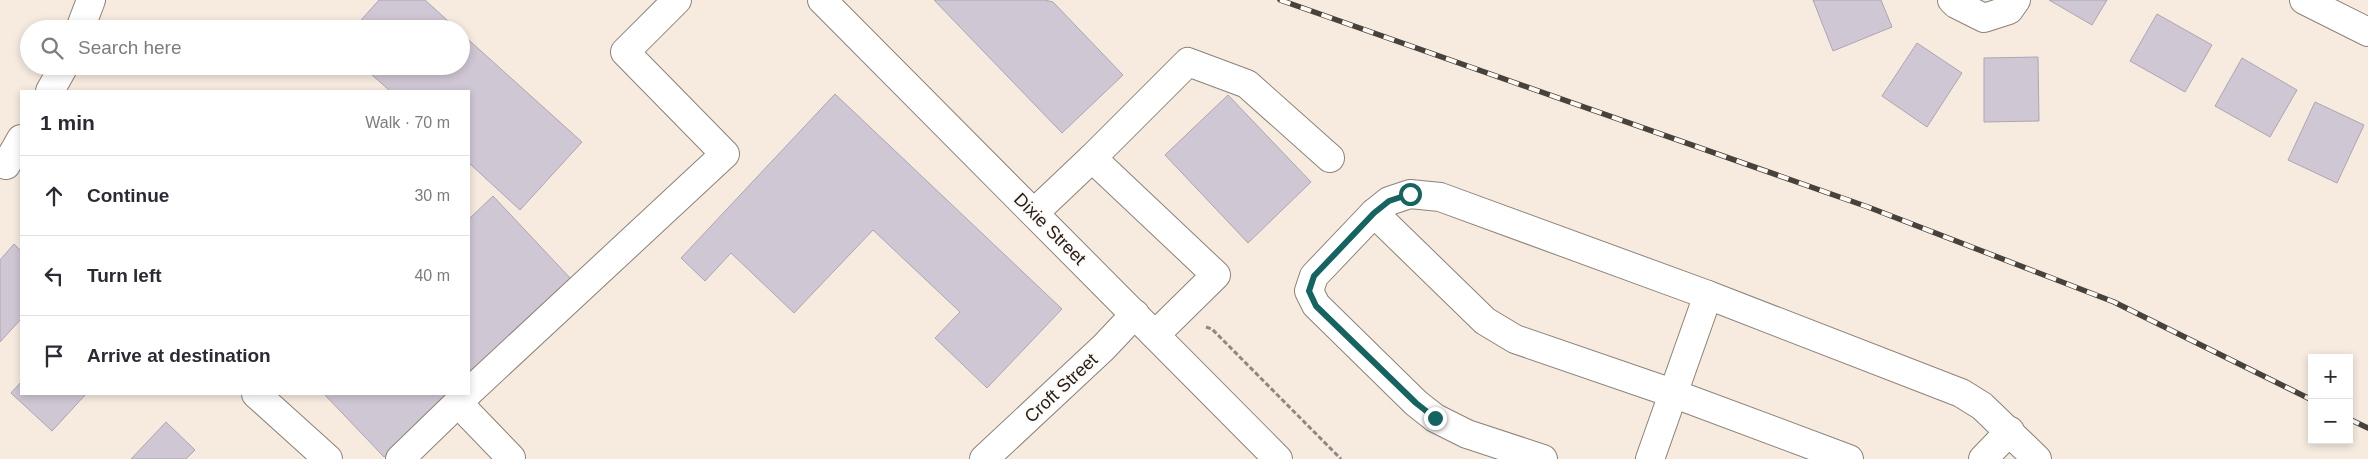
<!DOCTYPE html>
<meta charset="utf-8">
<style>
body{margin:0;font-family:Helvetica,sans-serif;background:#f7f7f7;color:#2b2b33}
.controls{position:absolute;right:15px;bottom:15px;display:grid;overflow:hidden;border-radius:0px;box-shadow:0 2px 8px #0003}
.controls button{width:45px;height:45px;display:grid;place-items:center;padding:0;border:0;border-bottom:1px solid #e1e1e2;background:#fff;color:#2b2b33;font:25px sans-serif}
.stop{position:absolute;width:15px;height:15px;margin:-11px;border:4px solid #166462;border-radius:50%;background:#fff}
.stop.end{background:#166462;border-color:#fff;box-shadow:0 1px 5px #0008}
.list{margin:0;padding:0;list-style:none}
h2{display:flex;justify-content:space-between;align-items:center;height:65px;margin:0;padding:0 20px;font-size:21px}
h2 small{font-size:16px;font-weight:400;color:#7c7c81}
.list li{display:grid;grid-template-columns:32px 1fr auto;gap:15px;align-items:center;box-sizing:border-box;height:80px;padding:0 20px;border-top:1px solid #e1e1e2}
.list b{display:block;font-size:19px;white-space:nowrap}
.list em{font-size:16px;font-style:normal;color:#7c7c81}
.icon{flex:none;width:28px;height:28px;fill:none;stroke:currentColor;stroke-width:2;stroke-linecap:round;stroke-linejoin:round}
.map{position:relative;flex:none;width:2368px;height:459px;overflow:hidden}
.search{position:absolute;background:#fff;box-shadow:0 2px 8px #0003;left:20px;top:20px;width:450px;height:55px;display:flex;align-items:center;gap:12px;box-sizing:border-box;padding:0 18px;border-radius:28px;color:#7c7c81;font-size:19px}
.panel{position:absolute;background:#fff;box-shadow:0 2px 8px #0003;left:20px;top:90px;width:450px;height:305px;border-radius:0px}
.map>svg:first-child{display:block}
.building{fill:#cfc7d4;stroke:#ada5b2}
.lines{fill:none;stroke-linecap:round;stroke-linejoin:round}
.minor-casing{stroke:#8c8277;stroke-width:30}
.path{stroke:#908880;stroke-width:3;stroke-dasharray:5 2.5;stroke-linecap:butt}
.minor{stroke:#fff;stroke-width:28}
.rail-casing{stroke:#48423c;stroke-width:5.5}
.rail{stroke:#fffaf5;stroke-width:4;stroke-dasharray:11;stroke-linecap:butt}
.route{stroke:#166462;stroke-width:6}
.labels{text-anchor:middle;stroke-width:4;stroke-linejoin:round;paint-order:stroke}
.street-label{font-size:18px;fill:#221d19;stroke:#fffaf5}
</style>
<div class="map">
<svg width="2368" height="459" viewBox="0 0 2368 459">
<rect width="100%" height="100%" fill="#f7ebe0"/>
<g class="building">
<polygon points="379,0 425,0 457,29 353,29"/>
<polygon points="934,0 1045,0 1053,2 1123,75 1062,133"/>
<polygon points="1813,0 1881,0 1892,27 1833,51"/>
<polygon points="2049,0 2107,0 2092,25"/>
<polygon points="2157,14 2212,45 2185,92 2130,61"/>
<polygon points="461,33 582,142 520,210 469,163 469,91 390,91 362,66 461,66"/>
<polygon points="1917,43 1962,73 1927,127 1882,96"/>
<polygon points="2038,57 2039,121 1984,122 1984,58"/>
<polygon points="2242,58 2297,90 2270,137 2215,106"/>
<polygon points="835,94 1062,309 987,388 935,338 960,312 873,230 794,313 731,253 705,281 681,258"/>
<polygon points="1228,95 1311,182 1248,243 1165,155"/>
<polygon points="2315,102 2364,125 2337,183 2288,160"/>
<polygon points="493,196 572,280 469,377 469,219"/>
<polygon points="14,244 21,251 21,319 0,342 0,260"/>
<polygon points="21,382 21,394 86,394 52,431 11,393"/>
<polygon points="324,394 451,394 384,457"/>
<polygon points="166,422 195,450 186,459 131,459"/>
</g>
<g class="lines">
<defs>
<g id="minor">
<polyline points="822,0 1278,459"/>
<polyline points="1952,0 1956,4 1984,18 2009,10 2016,0"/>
<polyline points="2304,0 2368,32"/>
<polyline points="80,29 91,0"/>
<polyline points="50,91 64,66"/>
<polyline points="1092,158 1188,62 1247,84 1330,158"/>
<polyline points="6,165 21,139"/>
<polyline points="1034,213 1092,158 1216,275 1155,335"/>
<polyline points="1374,213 1485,321 1515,339 1672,393 1849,459"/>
<polyline points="1708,295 1961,393 1982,406 2037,459"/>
<polyline points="469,392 725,154 625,52 677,0"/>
<polyline points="256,394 328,459"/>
<polyline points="458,403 511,458"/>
<polyline points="400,459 467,394"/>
<polyline points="984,459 1104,347 1135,314"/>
<polyline points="1543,459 1467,434 1435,418 1416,403 1316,305 1309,291 1314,276 1374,213 1389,201 1410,194 1440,197 1708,295 1650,459"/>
<polyline points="1983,459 2010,431"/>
</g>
</defs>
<use href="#minor" class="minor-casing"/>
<polyline class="path" points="1206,327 1212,329 1341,459"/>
<use href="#minor" class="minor"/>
<defs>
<g id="rail">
<polyline points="1280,0 1868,207 2114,302 2312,400"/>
<polyline points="2349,419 2368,428"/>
</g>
</defs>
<use href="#rail" class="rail-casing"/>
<use href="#rail" class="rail"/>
</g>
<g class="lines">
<polyline class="route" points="1410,194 1389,201 1374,213 1314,276 1309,291 1316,306 1416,403 1435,418"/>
</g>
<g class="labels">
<g class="street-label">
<text transform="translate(1050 229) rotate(45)" y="6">Dixie Street</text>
<text transform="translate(1061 388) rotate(-43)" y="6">Croft Street</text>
</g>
</g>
</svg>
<div class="controls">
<button>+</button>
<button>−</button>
</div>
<div class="stop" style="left:1410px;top:194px"></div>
<div class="stop end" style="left:1435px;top:418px"></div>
<div class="search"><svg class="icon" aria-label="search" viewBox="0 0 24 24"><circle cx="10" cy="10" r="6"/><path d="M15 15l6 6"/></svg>Search here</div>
<section class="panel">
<h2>1 min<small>Walk · 70 m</small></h2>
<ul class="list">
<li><svg class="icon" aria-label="ahead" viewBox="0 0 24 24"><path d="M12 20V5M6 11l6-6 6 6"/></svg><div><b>Continue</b></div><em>30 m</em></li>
<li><svg class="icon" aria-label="left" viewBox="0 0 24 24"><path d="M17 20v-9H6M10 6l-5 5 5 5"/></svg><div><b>Turn left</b></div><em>40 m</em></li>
<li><svg class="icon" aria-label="arrive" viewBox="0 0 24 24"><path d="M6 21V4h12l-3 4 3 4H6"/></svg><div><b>Arrive at destination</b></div></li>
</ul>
</section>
</div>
